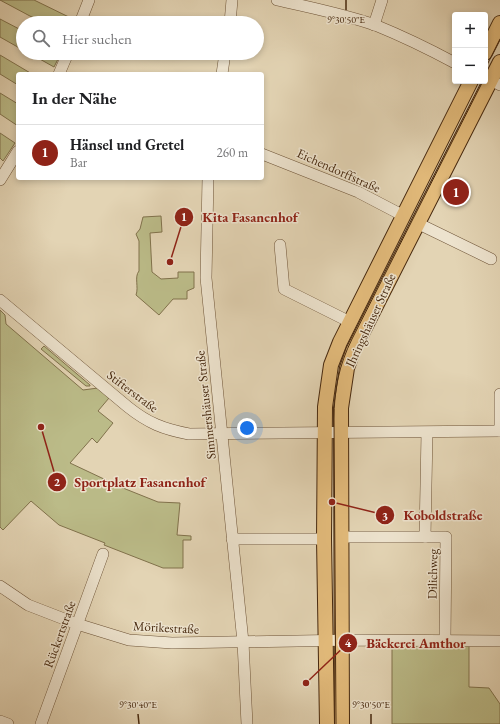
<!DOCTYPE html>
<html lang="de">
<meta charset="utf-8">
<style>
body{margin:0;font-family:"EB Garamond",serif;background:#f2f2f2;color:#202124}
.controls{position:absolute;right:12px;top:12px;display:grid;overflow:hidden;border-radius:4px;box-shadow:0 2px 6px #0003}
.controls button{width:36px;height:36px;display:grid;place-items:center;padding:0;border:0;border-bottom:1px solid #e0e0e0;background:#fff;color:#202124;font:20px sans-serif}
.you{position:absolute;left:247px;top:428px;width:14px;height:14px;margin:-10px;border:3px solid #fff;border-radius:50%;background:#1a73e8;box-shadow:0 0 0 6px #1a73e833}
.badge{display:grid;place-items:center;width:26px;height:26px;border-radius:50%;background:#8f2418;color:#fff;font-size:13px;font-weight:700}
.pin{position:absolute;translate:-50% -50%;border:2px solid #fff;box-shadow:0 1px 4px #0006}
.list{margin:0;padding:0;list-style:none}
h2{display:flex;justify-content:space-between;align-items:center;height:52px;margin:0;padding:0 16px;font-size:17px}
h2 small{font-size:13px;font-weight:400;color:#757577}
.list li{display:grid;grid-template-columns:26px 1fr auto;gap:12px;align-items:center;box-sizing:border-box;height:56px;padding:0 16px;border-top:1px solid #e0e0e0}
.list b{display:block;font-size:15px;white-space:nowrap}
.list p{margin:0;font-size:13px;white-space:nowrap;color:#757577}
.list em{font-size:13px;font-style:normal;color:#757577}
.icon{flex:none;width:22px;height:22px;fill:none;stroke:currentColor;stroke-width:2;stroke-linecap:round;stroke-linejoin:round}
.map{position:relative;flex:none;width:500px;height:724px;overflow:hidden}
.search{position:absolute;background:#fff;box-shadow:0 2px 6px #0003;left:16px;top:16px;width:248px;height:44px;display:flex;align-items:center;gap:10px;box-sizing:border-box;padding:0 14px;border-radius:22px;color:#757577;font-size:15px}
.panel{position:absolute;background:#fff;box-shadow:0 2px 6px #0003;left:16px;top:72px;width:248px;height:108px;border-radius:4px}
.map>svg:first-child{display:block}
.green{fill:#bb8;stroke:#81724c}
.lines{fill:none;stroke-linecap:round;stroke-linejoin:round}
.minor-casing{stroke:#6e5438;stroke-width:12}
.major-casing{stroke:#47290f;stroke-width:16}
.minor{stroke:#ede3ce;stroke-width:11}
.major{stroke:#e2ba7a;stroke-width:14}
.tram{stroke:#47290f;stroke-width:1}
.ticks{fill:none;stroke:#47290f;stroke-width:1.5}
.labels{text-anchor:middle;stroke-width:3;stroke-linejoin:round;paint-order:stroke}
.street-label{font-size:13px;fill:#47290f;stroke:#ede3ce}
.ticks-label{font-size:10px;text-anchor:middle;fill:#47290f;stroke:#ede3ce;stroke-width:3;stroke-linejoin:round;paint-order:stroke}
.leader{fill:none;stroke:#8f2418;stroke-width:1.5}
.callout-dot{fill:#8f2418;stroke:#ede3ce;stroke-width:1.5}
.mark-label{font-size:12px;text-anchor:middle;font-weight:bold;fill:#fff}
.callout-label{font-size:14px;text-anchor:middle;font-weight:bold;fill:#8f2418;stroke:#ede3ce;stroke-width:3;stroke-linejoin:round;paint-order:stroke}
</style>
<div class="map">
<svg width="500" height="724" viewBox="0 0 500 724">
<rect width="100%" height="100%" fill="#e3d4b4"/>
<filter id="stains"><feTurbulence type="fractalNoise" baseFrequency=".005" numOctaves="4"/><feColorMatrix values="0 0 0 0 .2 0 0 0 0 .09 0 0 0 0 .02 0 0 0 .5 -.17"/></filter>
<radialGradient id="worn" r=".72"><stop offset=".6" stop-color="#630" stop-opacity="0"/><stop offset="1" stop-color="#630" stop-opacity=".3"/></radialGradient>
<g class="green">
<polygon points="0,0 34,0 75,20 74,23 43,23"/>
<polygon points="0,19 23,31 23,50 0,37"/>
<polygon points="29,53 61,53 54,67"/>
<polygon points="0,55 32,74 18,74 18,85 0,74"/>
<polygon points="0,93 18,104 18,126 0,114"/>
<polygon points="0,133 15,143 3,161 0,158"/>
<path d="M161,216L162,232L150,233L152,272L161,279L178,278V272H194V288L187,291V299H173L159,315L136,295C139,287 134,277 139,271V241L136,234L140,229L143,217Z"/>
<polygon points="0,310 5,315 6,324 83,390 98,388 109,398 98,411 113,423 97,443 92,438 70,463 123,488 158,502 180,503 177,535 191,536 191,540 183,540 183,568 163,568 104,545 105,543 59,525 31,501 3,530 0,527"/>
<polygon points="44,346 90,385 90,386 86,386 41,349"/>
<polygon points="469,645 469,687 489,688 500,704 500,724 392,724 392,646"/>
</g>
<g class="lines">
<defs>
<g id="minor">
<path d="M277,0C309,7 343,14 375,25C402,36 429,49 455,63"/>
<polyline points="80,23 89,0"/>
<polyline points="230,23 232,0"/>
<polyline points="374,25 382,0"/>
<polyline points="59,74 68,53"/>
<polyline points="222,74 225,53"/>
<polyline points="485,77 500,85"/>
<polyline points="262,154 358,192 404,216"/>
<polyline points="208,178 206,278 243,642 247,724"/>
<polyline points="0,180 18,151"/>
<polyline points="417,223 491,259"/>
<polyline points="280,245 284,289 350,322"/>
<path d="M0,300L128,407C148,423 163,429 189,434L500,431"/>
<polyline points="500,431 500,394"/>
<polyline points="427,433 425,537 446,537 445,640"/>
<polyline points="342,537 425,537"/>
<polyline points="232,539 324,539"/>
<polyline points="0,586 28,605 77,624 129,640 172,643 355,640 500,641"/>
<polyline points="0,721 8,724"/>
<polyline points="41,724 103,554"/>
</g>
<g id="major">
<polyline points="485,53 500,23"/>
<polyline points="327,724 324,539 325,407 331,365 340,342 471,81"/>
<polyline points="342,724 341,408 347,368 353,351 500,62"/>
</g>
</defs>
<use href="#minor" class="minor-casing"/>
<use href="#major" class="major-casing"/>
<use href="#minor" class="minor"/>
<use href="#major" class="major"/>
<g class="tram">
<polyline points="485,69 500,39"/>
<path d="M336,724L334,419C334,390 339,365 352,339L483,81"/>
</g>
</g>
<path class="ticks" d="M346,0V10M138,714L139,724M371,714V724"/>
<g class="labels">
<g class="street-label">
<text transform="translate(339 170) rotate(24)" y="5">Eichendorffstraße</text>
<text transform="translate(370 320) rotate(-65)" y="5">Ihringshäuser Straße</text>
<text transform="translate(133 391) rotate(37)" y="5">Stifterstraße</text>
<text transform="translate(205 405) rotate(-96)" y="5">Simmershäuser Straße</text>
<text transform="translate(432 574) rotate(-89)" y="5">Dilichweg</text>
<text transform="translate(166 627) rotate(3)" y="5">Mörikestraße</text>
<text transform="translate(59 634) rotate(-70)" y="5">Rückertstraße</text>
</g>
</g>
<g class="ticks-label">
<text x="346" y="23">9°30'50"E</text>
<text x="138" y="708">9°30'40"E</text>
<text x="371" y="708">9°30'50"E</text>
</g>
<path class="leader" d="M170 262L184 217M41 427L57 482M332 502L385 515M306 683L348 643"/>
<g class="callout-dot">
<circle cx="170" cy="262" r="4"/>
<circle cx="41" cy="427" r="4"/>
<circle cx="332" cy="502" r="4"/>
<circle cx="306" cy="683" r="4"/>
<circle cx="184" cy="217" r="10"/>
<circle cx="57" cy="482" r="10"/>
<circle cx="385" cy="515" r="10"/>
<circle cx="348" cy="643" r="10"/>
</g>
<g class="mark-label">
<text x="184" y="221">1</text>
<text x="57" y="486">2</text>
<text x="385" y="520">3</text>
<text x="348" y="647">4</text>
</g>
<g class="callout-label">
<text x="250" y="222">Kita Fasanenhof</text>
<text x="140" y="487">Sportplatz Fasanenhof</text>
<text x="443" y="520">Koboldstraße</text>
<text x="416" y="648">Bäckerei Amthor</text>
</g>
<rect width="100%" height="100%" filter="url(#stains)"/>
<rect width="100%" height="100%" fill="url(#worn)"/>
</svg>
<div class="controls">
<button>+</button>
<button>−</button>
</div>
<div class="you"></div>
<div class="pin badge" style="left:456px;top:192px">1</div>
<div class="search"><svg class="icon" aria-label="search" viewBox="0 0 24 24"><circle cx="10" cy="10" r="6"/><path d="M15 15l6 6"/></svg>Hier suchen</div>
<section class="panel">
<h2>In der Nähe<small></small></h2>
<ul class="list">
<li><span class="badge">1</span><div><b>Hänsel und Gretel</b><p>Bar</p></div><em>260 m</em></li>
</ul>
</section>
</div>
